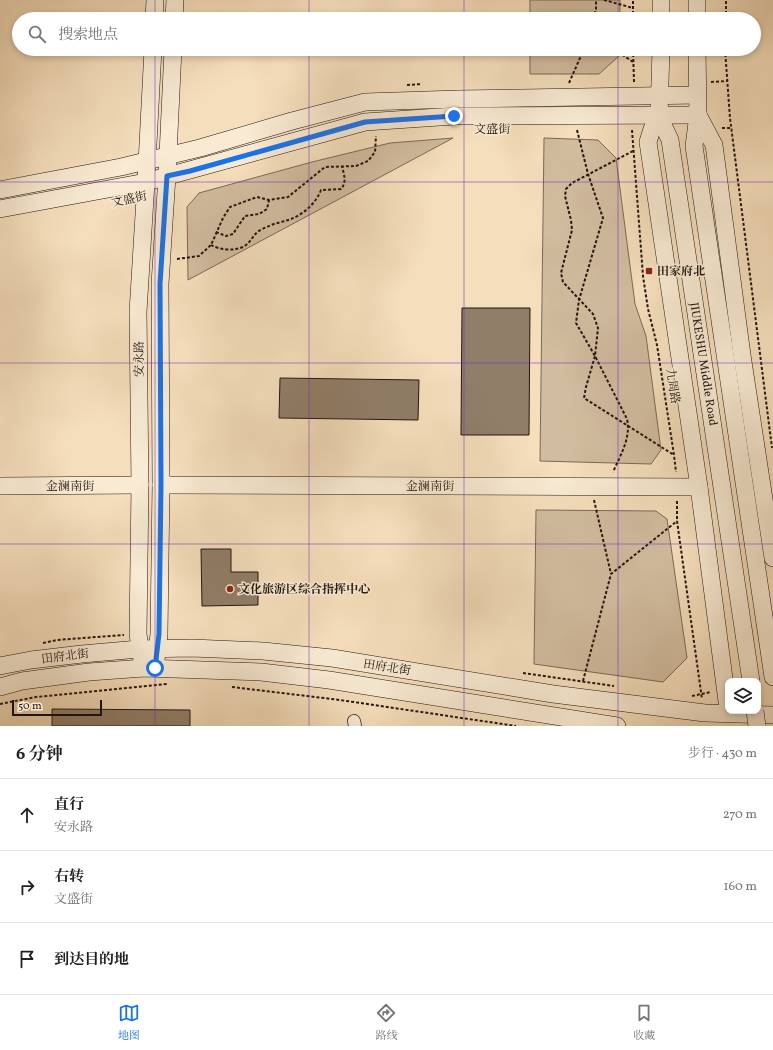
<!DOCTYPE html>
<html lang="zh">
<meta charset="utf-8">
<style>
body{margin:0;font-family:Vollkorn,"Noto Serif SC",serif;background:#f6f6f6;color:#222}
.controls{position:absolute;right:12px;bottom:12px;display:grid;overflow:hidden;border-radius:8px;box-shadow:0 2px 6px #0003}
.controls button{width:36px;height:36px;display:grid;place-items:center;padding:0;border:0;border-bottom:1px solid #e0e0e0;background:#fff;color:#222;font:20px sans-serif}
.scale{position:absolute;left:12px;bottom:10px;width:90px;box-sizing:border-box;padding-left:4px;border:2px solid #221610;border-top:0;font-size:11px;line-height:14px;white-space:nowrap;color:#221610;-webkit-text-stroke:3px #f8ead3;paint-order:stroke}
.stop{position:absolute;width:12px;height:12px;margin:-9px;border:3px solid #1a73e8;border-radius:50%;background:#fff}
.stop.end{background:#1a73e8;border-color:#fff;box-shadow:0 1px 4px #0008}
.list{margin:0;padding:0;list-style:none}
h2{display:flex;justify-content:space-between;align-items:center;height:52px;margin:0;padding:0 16px;font-size:17px}
h2 small{font-size:13px;font-weight:400;color:#767676}
.list li{display:grid;grid-template-columns:26px 1fr auto;gap:12px;align-items:center;box-sizing:border-box;height:72px;padding:0 16px;border-top:1px solid #e0e0e0}
.list b{display:block;font-size:15px;white-space:nowrap}
.list p{margin:0;font-size:13px;white-space:nowrap;color:#767676}
.list em{font-size:13px;font-style:normal;color:#767676}
.icon{flex:none;width:22px;height:22px;fill:none;stroke:currentColor;stroke-width:2;stroke-linecap:round;stroke-linejoin:round}
.map{position:relative;flex:none;width:773px;height:726px;overflow:hidden}
.search{position:absolute;background:#fff;box-shadow:0 2px 6px #0003;left:12px;right:12px;top:12px;height:44px;display:flex;align-items:center;gap:10px;box-sizing:border-box;padding:0 14px;border-radius:22px;color:#767676;font-size:15px}
.sheet{height:268px;background:#fff}
nav{display:flex;justify-content:space-around;align-items:center;box-sizing:border-box;height:56px;border-top:1px solid #e0e0e0;background:#fff;font-size:11px;color:#767676}
nav a{display:grid;justify-items:center;gap:2px}
nav .on{color:#1a73e8}
.map>svg:first-child{display:block}
.green{fill:#d1bc9f;stroke:#7a6958}
.building{fill:#907e69;stroke:#221610}
.lines{fill:none;stroke-linecap:round;stroke-linejoin:round}
.street-casing{stroke:#57483b;stroke-width:14}
.secondary-casing{stroke:#221610;stroke-width:18}
.path{stroke:#221610;stroke-width:2;stroke-dasharray:3 2;stroke-linecap:butt}
.street{stroke:#f8ead3;stroke-width:12}
.secondary{stroke:#f8ead3;stroke-width:17}
.secondary-bridge-casing{stroke:#221610;stroke-width:18;stroke-linecap:butt}
.secondary-bridge{stroke:#f8ead3;stroke-width:17}
.route{stroke:#1a73e8;stroke-width:5}
.grid{fill:none;stroke:#7b2cbf;stroke-width:1;stroke-opacity:0.55}
.poi-dot{fill:#8f2418;stroke:#f8ead3;stroke-width:1.5}
.labels{text-anchor:middle;stroke-width:3;stroke-linejoin:round;paint-order:stroke}
.street-label{font-size:12px;fill:#221610;stroke:#f8ead3}
.poi-label{font-size:12px;font-weight:bold;fill:#221610;stroke:#f8ead3;text-anchor:start}
</style>
<div class="map">
<svg width="773" height="726" viewBox="0 0 773 726">
<rect width="100%" height="100%" fill="#f5debc"/>
<filter id="stains"><feTurbulence type="fractalNoise" baseFrequency=".005" numOctaves="4"/><feColorMatrix values="0 0 0 0 .2 0 0 0 0 .09 0 0 0 0 .02 0 0 0 .5 -.17"/></filter>
<radialGradient id="worn" r=".72"><stop offset=".6" stop-color="#630" stop-opacity="0"/><stop offset="1" stop-color="#630" stop-opacity=".3"/></radialGradient>
<g class="green">
<rect x="530" y="0" width="90" height="19"/>
<polygon points="530,49 620,49 620,55 599,74 530,74"/>
<polygon points="453,138 188,280 187,207 199,193 312,162 390,143"/>
<polygon points="544,138 598,140 616,158 635,304 646,336 661,450 651,464 540,461"/>
<polygon points="536,510 656,511 667,519 687,658 663,682 534,664"/>
</g>
<g class="building">
<polygon points="462,308 530,308 529,435 461,435"/>
<polygon points="280,378 419,380 418,420 279,418"/>
<polygon points="201,549 231,549 231,572 258,572 258,605 202,606"/>
<polygon points="52,709 190,710 190,726 52,726"/>
</g>
<g class="lines">
<defs>
<polyline id="street" points="354,721 355,726"/>
<g id="secondary">
<polyline points="154,19 155,0"/>
<polyline points="174,19 175,0"/>
<polyline points="661,19 661,0"/>
<polyline points="697,19 697,0"/>
<polyline points="661,49 659,116 670,140 751,681"/>
<polyline points="697,49 698,115 694,146 773,677"/>
<polyline points="698,115 714,145 742,355 773,558"/>
<polyline points="659,116 652,129 648,142 699,487 728,709"/>
<polyline points="0,190 121,167 200,148 292,121 365,102 458,99 697,95"/>
<polyline points="0,209 146,182 365,122 454,116 698,115"/>
<polyline points="161,485 699,487"/>
<polyline points="0,486 140,485"/>
<polyline points="142,660 138,634 140,485 138,312 146,182 153,49"/>
<polyline points="156,660 159,634 161,485 160,284 167,176 173,49"/>
<polyline points="0,666 31,660 82,654 139,649 192,648 263,651 332,658 553,694 705,713 773,715"/>
<polyline points="0,687 22,681 89,672 144,668 261,672 329,680 617,726"/>
</g>
</defs>
<use href="#street" class="street-casing"/>
<use href="#secondary" class="secondary-casing"/>
<g class="path">
<polyline points="604,0 633,8"/>
<polyline points="593,19 596,9 596,0"/>
<polyline points="633,19 633,0"/>
<polyline points="726,19 726,0"/>
<polyline points="614,49 633,62"/>
<polyline points="633,49 634,82"/>
<polyline points="725,49 730,118 772,448"/>
<polyline points="711,82 727,81"/>
<polyline points="569,83 584,49"/>
<polyline points="407,85 422,84"/>
<polyline points="722,128 731,128"/>
<path d="M577,130L588,174L603,218L579,300L576,323L595,356L627,419C631,438 621,454 613,472"/>
<polyline points="632,130 643,276 648,309 657,345 674,455 676,472"/>
<polyline points="633,151 572,183 566,189 565,196 571,220 572,230 561,273 563,282 593,314 598,328 595,356 586,387 584,398 674,455"/>
<polyline points="216,232 226,236 233,234 245,216 259,214 267,209 269,200"/>
<path d="M211,245C220,250 237,252 246,245C255,237 253,232 267,227C274,223 283,222 291,219C304,214 316,203 321,190L341,189C347,182 344,175 342,166"/>
<polyline points="177,259 199,256 211,245 223,218 230,207 257,197 269,200 288,197 325,167 356,166 368,161 375,152 376,136"/>
<polyline points="594,500 611,574"/>
<polyline points="677,501 677,521 702,699"/>
<polyline points="43,643 57,640 124,635"/>
<polyline points="523,673 614,686"/>
<polyline points="583,681 611,574 677,521"/>
<polyline points="232,687 340,700 516,726"/>
<polyline points="692,696 711,692"/>
<polyline points="0,704 36,697 167,684"/>
</g>
<use href="#street" class="street"/>
<use href="#secondary" class="secondary"/>
<defs>
<polyline id="secondary-bridge" points="755,711 757,726"/>
</defs>
<use href="#secondary-bridge" class="secondary-bridge-casing"/>
<use href="#secondary-bridge" class="secondary-bridge"/>
</g>
<g class="lines">
<polyline class="route" points="155,668 159,634 161,485 160,284 167,176 190,171 365,122 454,116"/>
</g>
<path class="grid" d="M155,0V19M309,0V19M464,0V19M618,0V19M155,49V726M309,49V726M464,49V726M618,49V726M0,182H773M0,363H773M0,544H773"/>
<g class="poi-dot">
<rect x="645" y="267" width="8" height="8" rx="2"/>
<circle cx="230" cy="589" r="4"/>
</g>
<g class="labels">
<g class="street-label">
<text x="492" y="133">文盛街</text>
<text transform="translate(129 199) rotate(-12)" y="4">文盛街</text>
<text transform="translate(139 359) rotate(-90)" y="4">安永路</text>
<text transform="translate(704 364) rotate(81)" y="4">JIUKESHU Middle Road</text>
<text transform="translate(673 386) rotate(81)" y="4">九周路</text>
<text x="70" y="490">金澜南街</text>
<text x="430" y="490">金澜南街</text>
<text transform="translate(65 656) rotate(-7)" y="4">田府北街</text>
<text transform="translate(387 667) rotate(9)" y="4">田府北街</text>
</g>
<g class="poi-label">
<text x="657" y="275">田家府北</text>
<text x="238" y="593">文化旅游区综合指挥中心</text>
</g>
</g>
<rect width="100%" height="100%" filter="url(#stains)"/>
<rect width="100%" height="100%" fill="url(#worn)"/>
</svg>
<div class="controls">
<button><svg class="icon" aria-label="layers" viewBox="0 0 24 24"><path d="M12 4l9 5-9 5-9-5zM3 14l9 5 9-5"/></svg></button>
</div>
<div class="scale">50 m</div>
<div class="stop" style="left:155px;top:668px"></div>
<div class="stop end" style="left:454px;top:116px"></div>
<div class="search"><svg class="icon" aria-label="search" viewBox="0 0 24 24"><circle cx="10" cy="10" r="6"/><path d="M15 15l6 6"/></svg>搜索地点</div>
</div>
<section class="sheet">
<h2>6 分钟<small>步行 · 430 m</small></h2>
<ul class="list">
<li><svg class="icon" aria-label="ahead" viewBox="0 0 24 24"><path d="M12 20V5M6 11l6-6 6 6"/></svg><div><b>直行</b><p>安永路</p></div><em>270 m</em></li>
<li><svg class="icon" aria-label="right" viewBox="0 0 24 24"><path d="M7 20v-9h11M14 6l5 5-5 5"/></svg><div><b>右转</b><p>文盛街</p></div><em>160 m</em></li>
<li><svg class="icon" aria-label="arrive" viewBox="0 0 24 24"><path d="M6 21V4h12l-3 4 3 4H6"/></svg><div><b>到达目的地</b></div></li>
</ul>
</section>
<nav>
<a class="on"><svg class="icon" aria-label="map" viewBox="0 0 24 24"><path d="M3 6l6-2 6 2 6-2v14l-6 2-6-2-6 2zM9 4v14M15 6v14"/></svg>地图</a>
<a><svg class="icon" aria-label="directions" viewBox="0 0 24 24"><path d="M12 3l9 9-9 9-9-9zM9 14v-3h6M13 9l2 2-2 2"/></svg>路线</a>
<a><svg class="icon" aria-label="saved" viewBox="0 0 24 24"><path d="M7 4h10v16l-5-4-5 4z"/></svg>收藏</a>
</nav>
